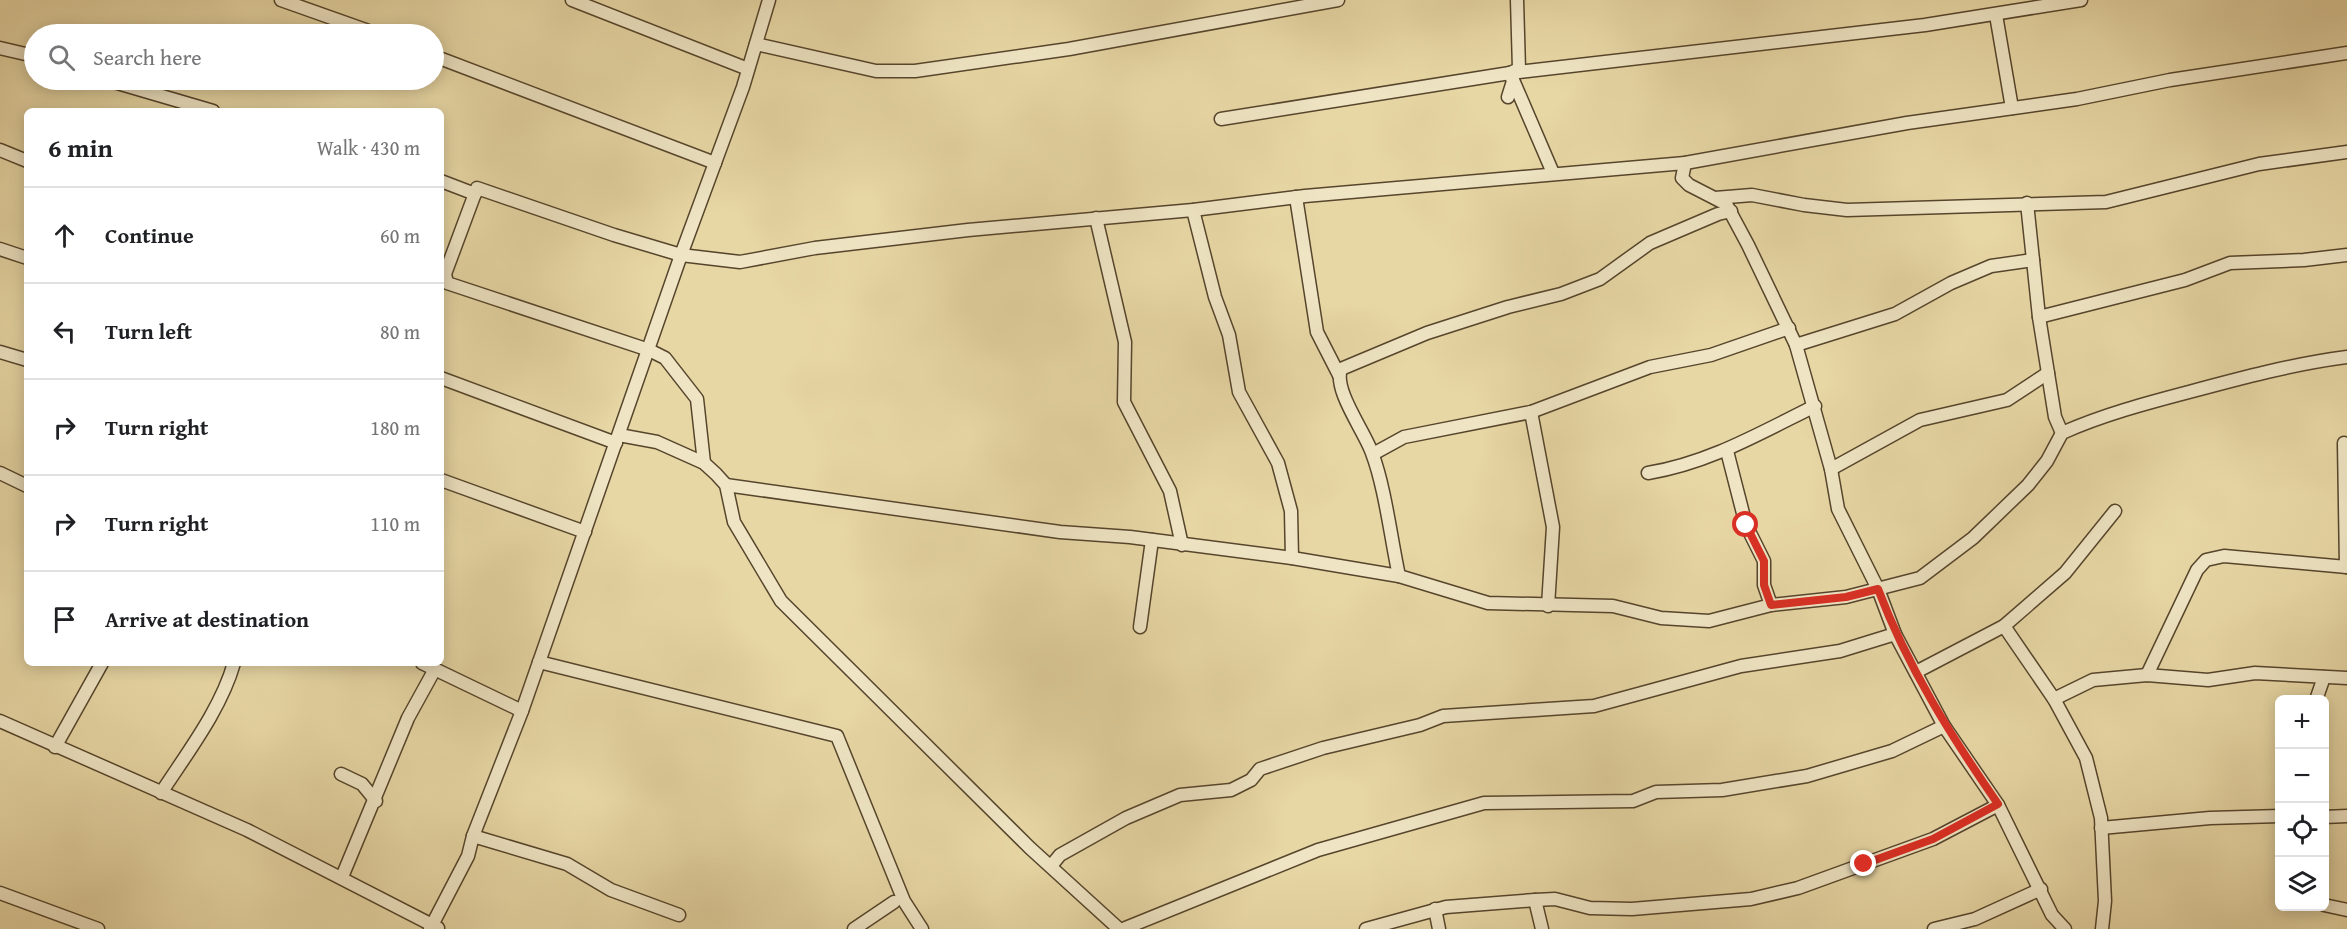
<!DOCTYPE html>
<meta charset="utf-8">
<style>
body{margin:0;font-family:"Gentium Book Plus",serif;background:#f2f2f2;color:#202124}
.controls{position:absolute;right:18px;bottom:18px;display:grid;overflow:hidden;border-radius:9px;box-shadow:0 3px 15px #0003}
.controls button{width:54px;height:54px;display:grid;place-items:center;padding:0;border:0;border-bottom:2px solid #e0e0e0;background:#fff;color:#202124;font:30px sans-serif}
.stop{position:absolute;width:18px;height:18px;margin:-14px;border:4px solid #d93025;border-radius:50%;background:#fff}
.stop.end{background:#d93025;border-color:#fff;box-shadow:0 2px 6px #0008}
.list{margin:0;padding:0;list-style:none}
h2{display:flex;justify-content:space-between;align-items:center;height:78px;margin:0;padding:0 24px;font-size:26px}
h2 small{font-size:20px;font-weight:400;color:#757577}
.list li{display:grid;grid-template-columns:39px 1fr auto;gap:18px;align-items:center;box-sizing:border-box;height:96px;padding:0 24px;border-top:2px solid #e0e0e0}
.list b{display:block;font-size:22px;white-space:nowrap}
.list em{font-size:20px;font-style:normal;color:#757577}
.icon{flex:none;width:33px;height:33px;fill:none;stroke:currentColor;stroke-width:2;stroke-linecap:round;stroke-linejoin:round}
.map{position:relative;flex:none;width:2347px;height:929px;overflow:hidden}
.search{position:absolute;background:#fff;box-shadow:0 3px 15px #0003;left:24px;top:24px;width:420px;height:66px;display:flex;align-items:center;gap:15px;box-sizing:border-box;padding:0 21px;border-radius:33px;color:#757577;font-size:22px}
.panel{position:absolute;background:#fff;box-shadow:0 3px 15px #0003;left:24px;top:108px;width:420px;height:558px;border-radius:9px}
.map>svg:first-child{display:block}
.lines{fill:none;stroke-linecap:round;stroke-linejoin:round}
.minor-casing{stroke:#56452c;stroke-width:15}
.minor{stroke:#efe5c4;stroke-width:12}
.route{stroke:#d93025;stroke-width:8}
</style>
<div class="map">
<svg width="2347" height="929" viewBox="0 0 2347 929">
<rect width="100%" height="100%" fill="#e7d7a5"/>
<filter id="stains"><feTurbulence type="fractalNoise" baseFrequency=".00333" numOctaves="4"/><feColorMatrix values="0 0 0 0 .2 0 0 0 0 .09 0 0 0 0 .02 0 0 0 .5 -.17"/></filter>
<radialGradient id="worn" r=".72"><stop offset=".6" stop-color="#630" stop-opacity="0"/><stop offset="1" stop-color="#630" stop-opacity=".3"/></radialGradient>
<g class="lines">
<defs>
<g id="minor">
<polyline points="281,0 377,34"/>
<polyline points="572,0 748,69"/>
<polyline points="1996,15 2012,108"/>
<polyline points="756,44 876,71 915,71 1069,49 1338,0"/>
<polyline points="0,48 34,56"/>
<polyline points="434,56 715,163"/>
<polyline points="1510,73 1553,173"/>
<polyline points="107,80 213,111"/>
<polyline points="1508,97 1513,81 1510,73 1519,69 1517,0"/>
<polyline points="1221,119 1510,73 1925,25 2081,0"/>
<polyline points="0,150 27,161"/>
<polyline points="1685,163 1682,178 1689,185 1726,204 1748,245 1796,345 1831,469 1838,509 1878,589 1895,634 1944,726 1998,805 2052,915 2065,929"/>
<polyline points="441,181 475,194"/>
<polyline points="1296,197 1317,332 1339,375"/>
<polyline points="1715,198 1752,195 1804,205 1847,210 2106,202 2259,164 2347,152"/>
<polyline points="2027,203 2039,317 2055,417 2062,433"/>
<polyline points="1193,210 1215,297 1229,335 1239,392 1278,463 1291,511 1292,558"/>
<polyline points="1096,218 1125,342 1124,402 1170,491 1182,545"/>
<polyline points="0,249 27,258"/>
<polyline points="2039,317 2185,280 2230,263 2304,260 2347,255"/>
<polyline points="1796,345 1895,314 1951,283 1991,266 2033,260"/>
<polyline points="0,352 27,360"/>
<polyline points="441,378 616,443"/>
<polyline points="1531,412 1553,527 1548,606"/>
<polyline points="619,435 657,442 704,463 716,474 726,485 734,522 781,601 1030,848 1119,929"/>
<polyline points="2344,443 2346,567"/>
<polyline points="1727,451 1746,525 1764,561 1764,585 1771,605"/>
<polyline points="1373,454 1404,437 1531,412 1650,367 1711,355 1789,328"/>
<polyline points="704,463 697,399 665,358 649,350 447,283 445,274 477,188 614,235 681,255 740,262 815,248 968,230 1193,210 1305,196 1685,163 1907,123 2077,99 2170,80 2347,53"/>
<polyline points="1831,469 1920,420 2007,400 2048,373"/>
<polyline points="0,473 27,486"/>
<path d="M1648,473C1709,463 1760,433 1815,406"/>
<polyline points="441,480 585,532"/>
<path d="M726,485L1060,532L1130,537L1292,558L1399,576L1488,603L1613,606L1661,618L1709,621L1771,605L1846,597L1920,578L1973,538L2028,485L2047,461L2062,433C2102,415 2147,403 2189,392C2241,378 2293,364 2347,357"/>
<path d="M1399,576C1391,539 1385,487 1372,453C1365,432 1333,390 1341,369L1427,333L1508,307L1561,294L1600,279L1650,243L1718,214L1731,211"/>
<polyline points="2004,626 2054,699 2086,758 2101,818 2105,901 2102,929"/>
<polyline points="1140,627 1152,540"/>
<polyline points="539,662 837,736 904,901 922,929"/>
<polyline points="422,663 522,711"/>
<polyline points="1916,672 2004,626 2065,573 2115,511"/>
<polyline points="2147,675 2197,570 2206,560 2224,556 2347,567"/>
<polyline points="2054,699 2093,680 2147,675 2208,680 2255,673 2347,678"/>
<polyline points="2316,700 2324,677"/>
<polyline points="0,721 247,830 438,928"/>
<polyline points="55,747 102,663"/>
<polyline points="341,774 362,784 376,801"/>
<path d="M161,793C187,753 221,709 234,663"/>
<polyline points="2324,817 2347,816"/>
<polyline points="2101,828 2210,818 2280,816"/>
<polyline points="473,836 567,864 611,890 679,915"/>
<polyline points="1051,866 1060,855 1126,818 1180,795 1231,790 1251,780 1260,769 1323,748 1420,725 1443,716 1594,706 1741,666 1840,651 1895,634"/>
<polyline points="342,877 408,718 435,669"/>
<polyline points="0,893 98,929"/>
<polyline points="1535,900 1555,899 1590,908 1632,909 1751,899 1798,888 1933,839 1998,805"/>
<polyline points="2324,905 2347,910"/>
<polyline points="1435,909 1439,929"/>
<polyline points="430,929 468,856 473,836 522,711 681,255 743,87 769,0"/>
<polyline points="854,929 894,902"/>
<polyline points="1123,929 1318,850 1484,803 1633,801 1656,792 1722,790 1807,776 1892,751 1944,726"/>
<polyline points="1366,929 1446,907 1535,900 1542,929"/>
<polyline points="1934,929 1975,919 2041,889"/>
</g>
</defs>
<use href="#minor" class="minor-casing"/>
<use href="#minor" class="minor"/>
</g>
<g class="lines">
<path class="route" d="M1746,525L1764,561V585L1771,605L1846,597L1878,589C1908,668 1951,736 1998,804L1933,839L1864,864"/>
</g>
<rect width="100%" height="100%" filter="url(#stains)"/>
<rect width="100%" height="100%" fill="url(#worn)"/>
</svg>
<div class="controls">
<button>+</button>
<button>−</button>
<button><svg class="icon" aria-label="locate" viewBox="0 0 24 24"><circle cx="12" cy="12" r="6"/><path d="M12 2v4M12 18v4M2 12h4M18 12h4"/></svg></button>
<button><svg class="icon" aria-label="layers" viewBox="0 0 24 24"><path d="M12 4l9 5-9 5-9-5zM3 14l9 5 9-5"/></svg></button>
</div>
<div class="stop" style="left:1746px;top:525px"></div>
<div class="stop end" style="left:1864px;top:864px"></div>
<div class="search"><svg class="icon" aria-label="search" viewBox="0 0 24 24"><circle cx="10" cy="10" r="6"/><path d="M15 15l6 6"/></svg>Search here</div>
<section class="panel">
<h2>6 min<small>Walk · 430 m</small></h2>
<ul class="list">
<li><svg class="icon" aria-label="ahead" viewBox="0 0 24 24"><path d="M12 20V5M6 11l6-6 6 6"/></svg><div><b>Continue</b></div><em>60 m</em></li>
<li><svg class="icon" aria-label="left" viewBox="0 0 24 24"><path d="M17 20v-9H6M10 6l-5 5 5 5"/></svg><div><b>Turn left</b></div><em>80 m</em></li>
<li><svg class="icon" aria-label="right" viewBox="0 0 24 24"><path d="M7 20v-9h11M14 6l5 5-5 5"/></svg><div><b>Turn right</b></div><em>180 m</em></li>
<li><svg class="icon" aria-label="right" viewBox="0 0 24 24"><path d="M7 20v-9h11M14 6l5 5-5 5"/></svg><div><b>Turn right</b></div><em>110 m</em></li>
<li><svg class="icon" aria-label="arrive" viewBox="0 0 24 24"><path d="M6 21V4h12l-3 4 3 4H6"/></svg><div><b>Arrive at destination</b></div></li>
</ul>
</section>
</div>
